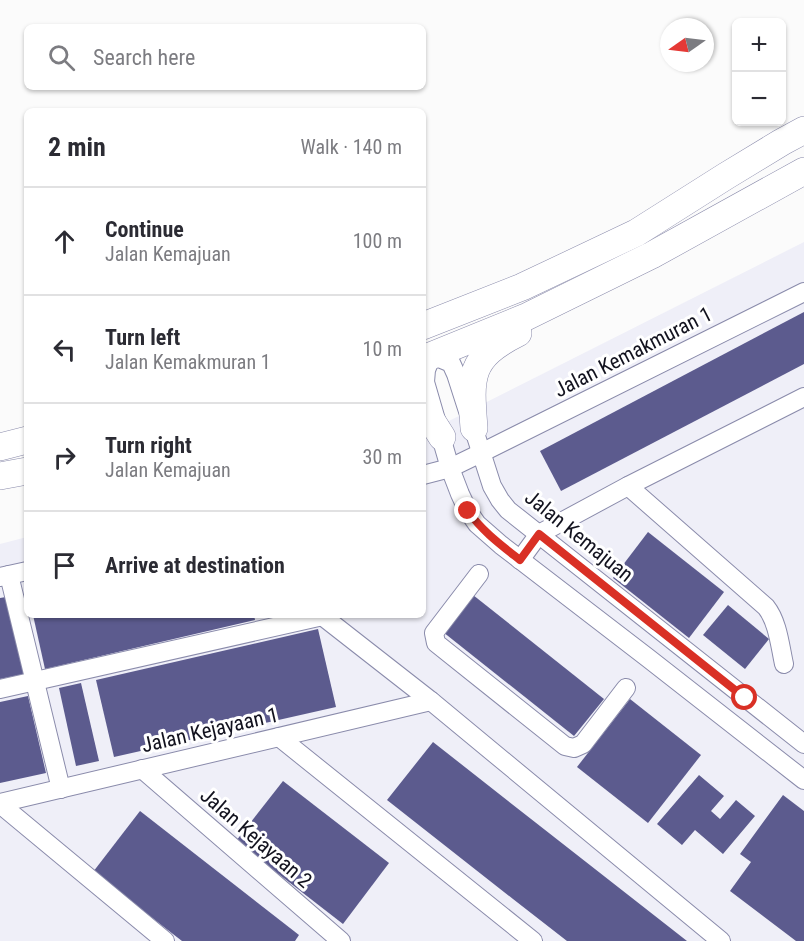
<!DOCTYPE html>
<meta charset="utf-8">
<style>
body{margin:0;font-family:"Roboto Condensed",sans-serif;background:#f7f7f7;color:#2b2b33}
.controls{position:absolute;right:18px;top:18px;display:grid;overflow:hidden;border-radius:9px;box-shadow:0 2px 4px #0004}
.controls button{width:54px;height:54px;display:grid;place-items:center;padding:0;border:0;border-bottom:2px solid #e1e1e2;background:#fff;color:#2b2b33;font:30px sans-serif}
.compass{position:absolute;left:660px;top:18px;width:54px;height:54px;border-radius:50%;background:#fff;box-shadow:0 2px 4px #0004;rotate:256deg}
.stop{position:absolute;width:18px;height:18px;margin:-14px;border:4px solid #d93025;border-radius:50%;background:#fff}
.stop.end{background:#d93025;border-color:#fff;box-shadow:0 2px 6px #0008}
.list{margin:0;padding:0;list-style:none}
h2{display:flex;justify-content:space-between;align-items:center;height:78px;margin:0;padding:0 24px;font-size:26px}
h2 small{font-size:20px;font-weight:400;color:#7c7c81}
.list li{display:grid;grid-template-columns:39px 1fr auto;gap:18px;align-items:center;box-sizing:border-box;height:108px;padding:0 24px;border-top:2px solid #e1e1e2}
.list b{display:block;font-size:22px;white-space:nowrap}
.list p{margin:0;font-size:20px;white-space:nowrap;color:#7c7c81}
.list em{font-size:20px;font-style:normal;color:#7c7c81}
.icon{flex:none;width:33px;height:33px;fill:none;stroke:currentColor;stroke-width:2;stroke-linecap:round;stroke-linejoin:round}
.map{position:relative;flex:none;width:804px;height:941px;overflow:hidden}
.search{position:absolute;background:#fff;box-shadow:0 2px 4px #0004;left:24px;top:24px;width:402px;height:66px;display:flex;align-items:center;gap:15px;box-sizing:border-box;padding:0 21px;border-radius:9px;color:#7c7c81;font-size:22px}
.panel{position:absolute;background:#fff;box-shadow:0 2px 4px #0004;left:24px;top:108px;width:402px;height:510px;border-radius:9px}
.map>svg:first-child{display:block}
.built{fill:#efeff8}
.building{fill:#5c5b8e}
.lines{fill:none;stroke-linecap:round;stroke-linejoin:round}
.minor-casing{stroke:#8a8bab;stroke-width:20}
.highway-casing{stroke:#8a8bab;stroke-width:28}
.minor{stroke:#fff;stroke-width:18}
.highway{stroke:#fff;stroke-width:27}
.route{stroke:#d93025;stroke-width:8}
.labels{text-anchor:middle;stroke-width:6;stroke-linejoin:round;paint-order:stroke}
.street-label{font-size:21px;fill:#12121e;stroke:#fff}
</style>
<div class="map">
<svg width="804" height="941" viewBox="0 0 804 941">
<rect width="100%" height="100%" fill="#fbfbfb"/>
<polygon class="built" points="804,242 804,941 0,941 0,544 27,537 27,615 423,615 423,434"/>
<g class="building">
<polygon points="804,312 804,364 561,491 540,451"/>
<polygon points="648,532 724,592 689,638 613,578"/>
<polygon points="473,595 604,699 574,736 443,632"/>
<polygon points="6,597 24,674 0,679 0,598"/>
<polygon points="728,605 769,639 745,669 703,635"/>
<polygon points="33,615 254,615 255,620 45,669"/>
<polygon points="318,629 336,707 114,757 96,680"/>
<polygon points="81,683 99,761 76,766 59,688"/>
<polygon points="28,696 46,773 0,783 0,702"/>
<polygon points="630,699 701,755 648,823 577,767"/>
<polygon points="433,742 540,826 687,941 567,941 513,899 387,800"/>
<polygon points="699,775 724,796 711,811 720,819 736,800 755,816 723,854 695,830 682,845 657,824"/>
<polygon points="283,781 389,863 343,924 236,841"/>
<polygon points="783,795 804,811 804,941 796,941 730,891 751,862 740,854"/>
<polygon points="140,811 299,935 295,941 182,941 93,872"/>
</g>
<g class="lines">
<defs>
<g id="minor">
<polyline points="423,475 450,468 481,453 804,292"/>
<path d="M628,486L766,607C778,622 780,646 784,664"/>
<polyline points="520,560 539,534 628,486 804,397"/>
<polyline points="479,574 437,629 434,633 436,643 565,746 574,748 583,744 626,688"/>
<polyline points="9,575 61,789"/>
<polyline points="0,577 27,571"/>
<polyline points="321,615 431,701 721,941"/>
<polyline points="0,689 323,616"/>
<polyline points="279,737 533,941"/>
<polyline points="804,744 508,510 500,500 492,486 456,374 451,363 432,355 426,370 425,382 450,468 460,494 468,511 477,524 501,545 648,658 804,780"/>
<polyline points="142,769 341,941"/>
<polyline points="0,803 431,701"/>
<polyline points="0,804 165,941"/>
</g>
<g id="highway">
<polyline points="423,326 522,287 636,233 726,176 782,142 804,130"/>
<polyline points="423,359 526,317 652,255 804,171"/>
<polyline points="423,407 442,437"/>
<path d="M474,428C470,377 468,358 518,333"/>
<polyline points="0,447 27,440"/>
<polyline points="0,476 27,471"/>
</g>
</defs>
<use href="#minor" class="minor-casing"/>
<use href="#highway" class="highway-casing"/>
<use href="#minor" class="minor"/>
<use href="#highway" class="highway"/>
</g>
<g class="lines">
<path class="route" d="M468,511C482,531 501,545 520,560L539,534L745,698"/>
</g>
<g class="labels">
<g class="street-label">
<text transform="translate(633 352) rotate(-27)" y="7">Jalan Kemakmuran 1</text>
<text transform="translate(579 536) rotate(39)" y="7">Jalan Kemajuan</text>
<text transform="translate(210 730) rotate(-13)" y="7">Jalan Kejayaan 1</text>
<text transform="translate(256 838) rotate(41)" y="7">Jalan Kejayaan 2</text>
</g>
</g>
</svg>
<div class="controls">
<button>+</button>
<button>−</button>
</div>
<svg class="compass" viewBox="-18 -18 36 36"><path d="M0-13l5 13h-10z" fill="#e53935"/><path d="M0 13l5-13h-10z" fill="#7c7c81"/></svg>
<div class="stop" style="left:745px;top:698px"></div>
<div class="stop end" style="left:468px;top:511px"></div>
<div class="search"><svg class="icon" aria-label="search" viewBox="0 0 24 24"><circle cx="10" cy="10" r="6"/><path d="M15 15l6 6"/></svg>Search here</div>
<section class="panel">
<h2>2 min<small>Walk · 140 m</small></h2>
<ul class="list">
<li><svg class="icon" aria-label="ahead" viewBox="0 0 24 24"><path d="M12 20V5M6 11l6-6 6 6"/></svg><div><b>Continue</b><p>Jalan Kemajuan</p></div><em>100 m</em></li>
<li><svg class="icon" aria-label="left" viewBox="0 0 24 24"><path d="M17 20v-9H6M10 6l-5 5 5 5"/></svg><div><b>Turn left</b><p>Jalan Kemakmuran 1</p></div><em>10 m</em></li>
<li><svg class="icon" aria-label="right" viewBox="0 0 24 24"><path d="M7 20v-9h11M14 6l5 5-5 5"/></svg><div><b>Turn right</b><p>Jalan Kemajuan</p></div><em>30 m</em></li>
<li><svg class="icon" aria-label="arrive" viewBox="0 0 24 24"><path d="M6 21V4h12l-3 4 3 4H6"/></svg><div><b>Arrive at destination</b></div></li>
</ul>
</section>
</div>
